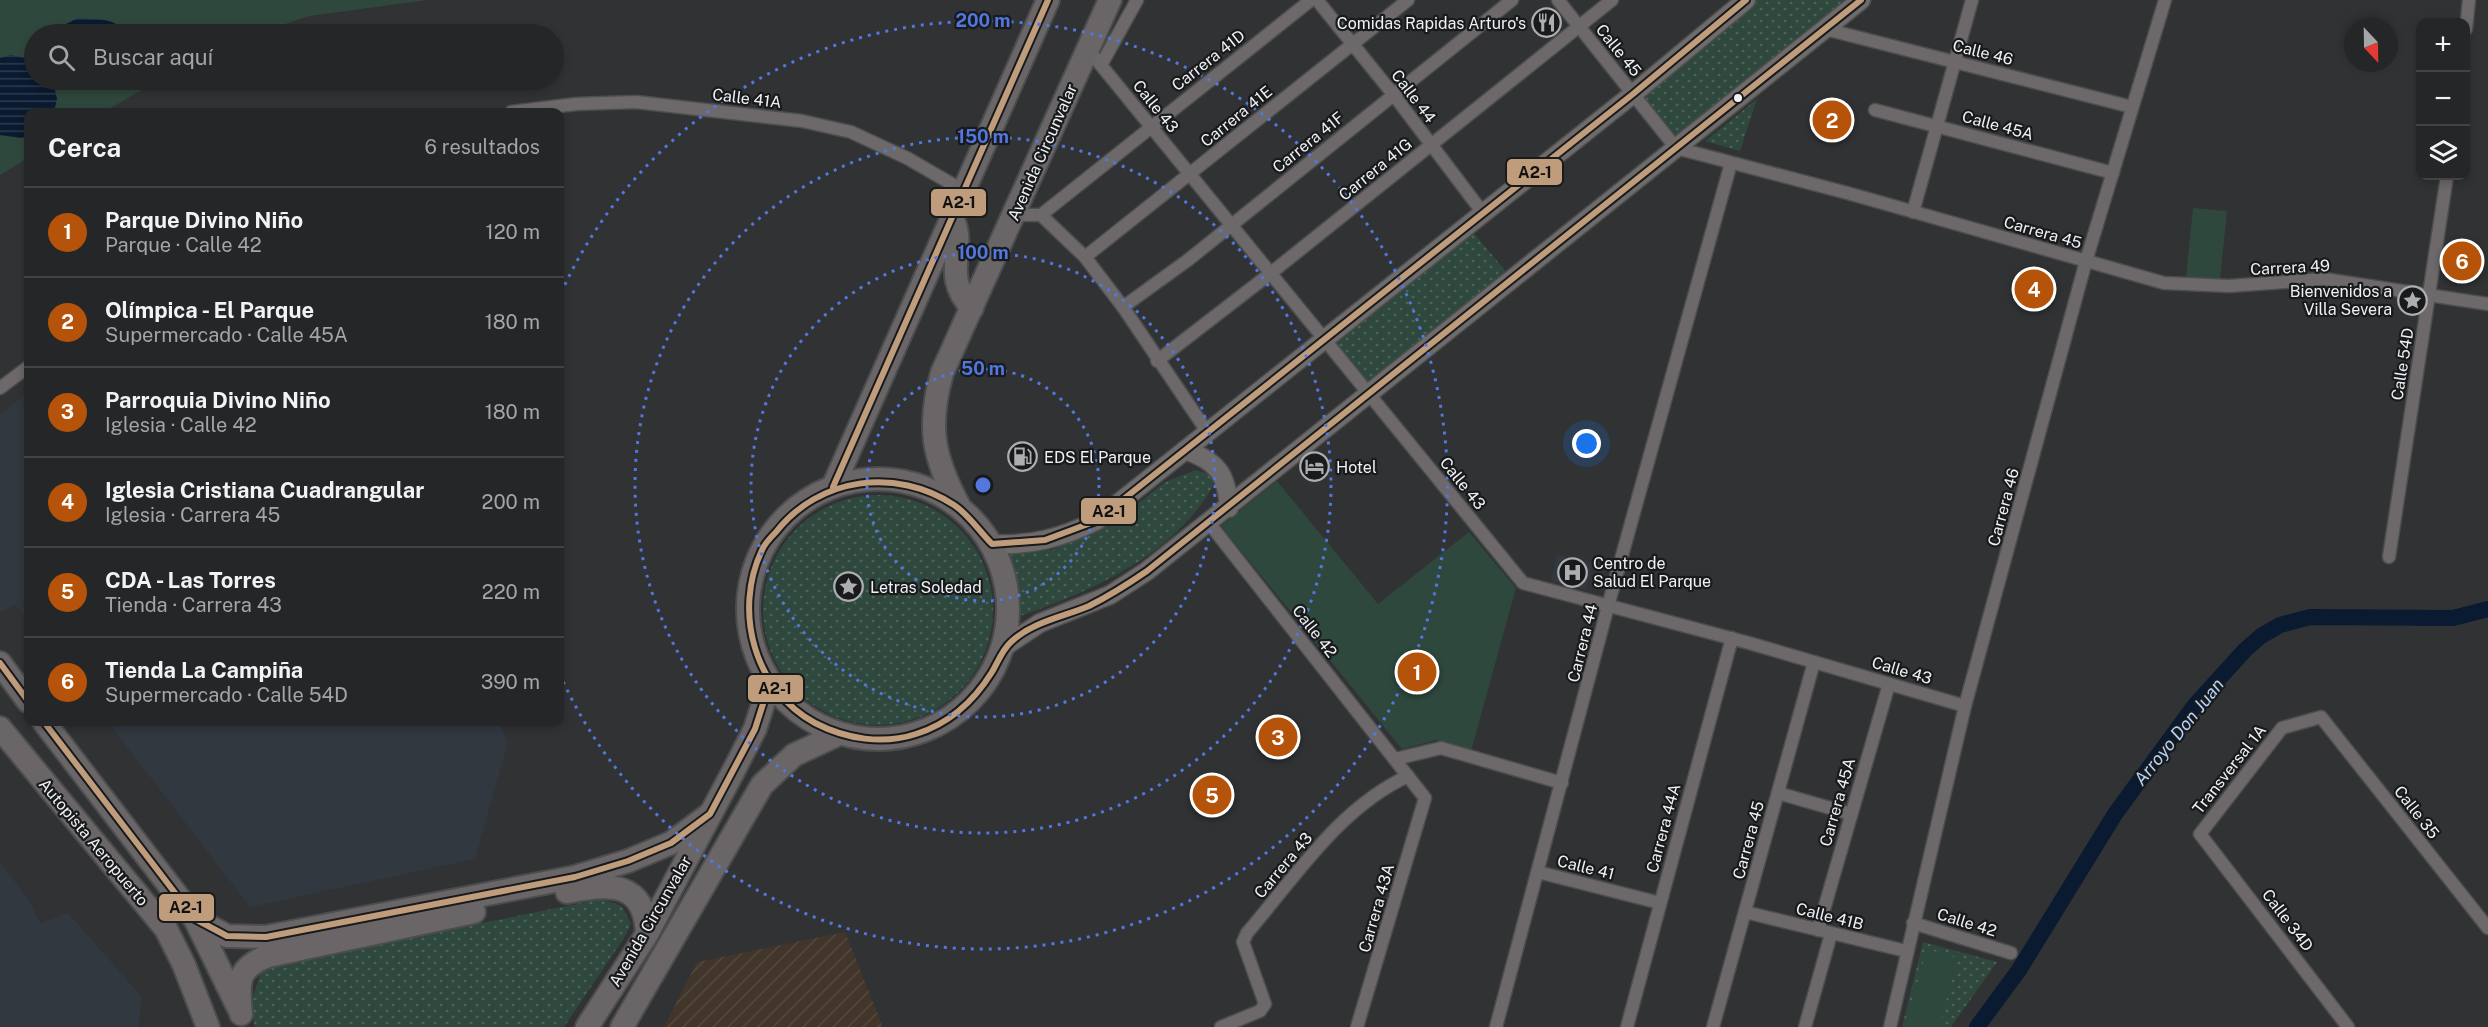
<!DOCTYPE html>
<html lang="es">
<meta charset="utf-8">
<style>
body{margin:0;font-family:"Public Sans",sans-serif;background:#2c2e2f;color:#f1f3f6}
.controls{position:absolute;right:18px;top:18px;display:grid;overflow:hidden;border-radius:12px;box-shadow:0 3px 9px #0003}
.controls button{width:54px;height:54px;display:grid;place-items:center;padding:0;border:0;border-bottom:2px solid #414344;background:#242627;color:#f1f3f6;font:30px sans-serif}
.compass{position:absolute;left:2344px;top:18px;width:54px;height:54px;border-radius:50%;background:#242627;box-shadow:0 3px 9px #0003;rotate:158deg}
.you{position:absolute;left:1587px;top:444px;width:21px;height:21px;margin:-15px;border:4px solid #fff;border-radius:50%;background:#1a73e8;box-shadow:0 0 0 9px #1a73e833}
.badge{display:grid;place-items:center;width:39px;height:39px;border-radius:50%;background:#b45309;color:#fff;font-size:20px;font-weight:700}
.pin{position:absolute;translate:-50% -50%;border:3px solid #fff;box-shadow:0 2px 6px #0006}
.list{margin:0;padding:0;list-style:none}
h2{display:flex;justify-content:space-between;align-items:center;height:78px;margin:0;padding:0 24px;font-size:26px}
h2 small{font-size:20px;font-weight:400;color:#a3a5a7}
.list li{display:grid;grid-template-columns:39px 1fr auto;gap:18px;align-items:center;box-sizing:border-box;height:90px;padding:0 24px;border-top:2px solid #414344}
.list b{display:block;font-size:22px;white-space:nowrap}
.list p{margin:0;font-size:20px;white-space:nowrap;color:#a3a5a7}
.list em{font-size:20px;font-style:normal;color:#a3a5a7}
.icon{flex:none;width:33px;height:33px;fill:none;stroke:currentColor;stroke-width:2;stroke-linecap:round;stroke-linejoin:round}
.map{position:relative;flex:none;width:2488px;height:1027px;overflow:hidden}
.search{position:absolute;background:#242627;box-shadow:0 3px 9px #0003;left:24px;top:24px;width:540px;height:66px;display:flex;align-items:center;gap:15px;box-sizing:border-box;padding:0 21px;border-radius:33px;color:#a3a5a7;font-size:22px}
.panel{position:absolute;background:#242627;box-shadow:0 3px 9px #0003;left:24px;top:108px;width:540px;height:618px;border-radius:12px}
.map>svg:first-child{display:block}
.industrial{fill:url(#industrial-furrows)}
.built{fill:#313840}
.grass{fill:url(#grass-dots)}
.green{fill:#2f483d}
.water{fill:url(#water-rules)}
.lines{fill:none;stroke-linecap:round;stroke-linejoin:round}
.canal{stroke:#0a1a30;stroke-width:16}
.street-casing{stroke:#4c4d4e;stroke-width:15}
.secondary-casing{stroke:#4c4d4e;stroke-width:21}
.highway-casing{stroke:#4c4d4e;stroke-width:26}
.street{stroke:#6d696a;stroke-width:12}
.secondary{stroke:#706b6b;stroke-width:18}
.highway{stroke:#6a6667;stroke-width:22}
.bus-1-casing{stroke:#181a1c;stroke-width:10}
.bus-1{stroke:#be9c7c;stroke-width:6}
.ring{fill:none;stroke:#5277df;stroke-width:3;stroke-dasharray:3 6}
.bus-dot{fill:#eff1f4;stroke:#181a1c;stroke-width:2}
.labels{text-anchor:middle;stroke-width:4.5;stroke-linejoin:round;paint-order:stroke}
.poi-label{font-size:16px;fill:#eff1f4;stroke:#181a1c;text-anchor:start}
.street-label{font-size:16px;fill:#eff1f4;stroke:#181a1c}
.water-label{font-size:18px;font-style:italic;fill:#b3d2fb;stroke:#181a1c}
.centre{fill:#5277df;stroke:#181a1c;stroke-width:3}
.ring-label{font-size:18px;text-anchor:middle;font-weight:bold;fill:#5277df;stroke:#181a1c;stroke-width:4.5;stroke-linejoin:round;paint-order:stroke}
.line-badge{stroke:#181a1c;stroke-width:2}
.pale-badge-label{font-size:16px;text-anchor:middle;font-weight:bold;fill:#111}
</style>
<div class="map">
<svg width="2488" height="1027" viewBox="0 0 2488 1027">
<defs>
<pattern id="industrial-furrows" width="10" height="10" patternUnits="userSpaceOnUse" patternTransform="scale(1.5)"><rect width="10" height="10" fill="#42352a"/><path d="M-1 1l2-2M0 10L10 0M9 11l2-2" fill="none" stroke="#54493f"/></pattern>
<pattern id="grass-dots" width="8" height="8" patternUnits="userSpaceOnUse" patternTransform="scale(1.5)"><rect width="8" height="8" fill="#2f483d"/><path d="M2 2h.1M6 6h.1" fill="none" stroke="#4d635a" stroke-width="1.8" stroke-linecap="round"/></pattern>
<pattern id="water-rules" width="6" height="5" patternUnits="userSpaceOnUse" patternTransform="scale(1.5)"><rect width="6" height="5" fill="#0a1a30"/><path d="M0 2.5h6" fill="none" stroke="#2e3c4f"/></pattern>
</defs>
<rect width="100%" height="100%" fill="#303234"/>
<polygon class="industrial" points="845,932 883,1027 664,1027 697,962"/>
<g class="built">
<polygon points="28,393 28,621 15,604 0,613 0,414"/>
<polygon points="1557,555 1592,563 1586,590 1551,581"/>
<polygon points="108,722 499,722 508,742 475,859 250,907"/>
<polygon points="0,862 28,899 40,923 68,913 142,997 138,1027 0,1027"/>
</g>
<g class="grass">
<polygon points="1749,0 1855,0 1676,148 1633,94"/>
<polygon points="1757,99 1740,151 1705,141"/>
<polygon points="1467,225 1512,279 1369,393 1324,338"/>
<path d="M1196,470L1211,475L1214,480L1212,488C1172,556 1092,591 1020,616L1019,585L1010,553L1052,550L1091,534L1129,511L1165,482Z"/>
<circle cx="878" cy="610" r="115"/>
<polygon points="601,899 622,906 631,924 624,938 564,1027 255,1027 250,1006 261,972 280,964"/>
<polygon points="1923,942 1997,962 1951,1027 1902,1027"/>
</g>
<g class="green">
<polygon points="0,0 428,0 309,16 256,34 34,34 34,80 159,80 104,112 28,112 28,158 0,175"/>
<polygon points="2193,208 2227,211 2220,280 2186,277"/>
<polygon points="1277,481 1378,604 1469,532 1516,588 1470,755 1436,740 1402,749 1221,526"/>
<polygon points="1927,949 1958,958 1939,1027 1905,1027"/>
</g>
<g class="water">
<path d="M78,18C92,20 119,16 123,34H64V25Z"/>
<polygon points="11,55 34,60 34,80 53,80 57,99 54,112 28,112 28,136 21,138 0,135 0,58"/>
</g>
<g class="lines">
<polyline class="canal" points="1977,1027 2019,970 2115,814 2195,705 2245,650 2261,636 2280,625 2310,617 2453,618 2488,609"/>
<defs>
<g id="street">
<polyline points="1317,0 1393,94 1483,213"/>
<polyline points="1558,0 1676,148 1851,194 2164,283 2229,286 2324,279 2488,304"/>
<polyline points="1825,29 2132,107"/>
<polyline points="2466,29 2469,0"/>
<polyline points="1087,48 1523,583 1749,643 1965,706"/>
<polyline points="1101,65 1137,0"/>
<polyline points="1875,110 2113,173"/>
<polyline points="511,112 576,104 636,102 802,121 851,132 907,158 964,191"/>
<polyline points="1913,212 1972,0"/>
<polyline points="1015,215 1041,215"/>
<polyline points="1041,215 1311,0"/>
<polyline points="1041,215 1085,257 1123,307 1208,433"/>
<polyline points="1085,257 1408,0"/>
<polyline points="1123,307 1188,260 1512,0"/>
<polyline points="1157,361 1271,273 1612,0"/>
<polyline points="0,388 28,367"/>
<polyline points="1209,523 1425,798 1357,1027"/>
<polyline points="2389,557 2447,176"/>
<polyline points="1395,759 1441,748 1562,783"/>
<polyline points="1778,793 1851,814"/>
<polyline points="1538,872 1660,903"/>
<polyline points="1745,912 1906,951"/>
<polyline points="1913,923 2011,953"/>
<polyline points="1818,930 1889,684"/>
<path d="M1221,1027L1260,1011L1265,1004L1243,942L1247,933C1296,876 1339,808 1408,776"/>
<polyline points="1496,1027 1608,606 1731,163"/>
<polyline points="1627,1027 1732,638"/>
<polyline points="1713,1027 1814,662"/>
<polyline points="1805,1027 1831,934"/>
<polyline points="1890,1027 1965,706 2086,261 2165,0"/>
<polyline points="2348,1027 2200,834 2282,728 2321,717 2488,928"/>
</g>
<g id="secondary">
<path d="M1185,450C1217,461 1227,474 1229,508"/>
<path d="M992,544C1031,546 1061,538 1096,521L1633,94L1746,0"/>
<polyline points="1004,647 1040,623 1110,595 1147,571 1861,0"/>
</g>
<g id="highway">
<path d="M952,217C968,251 940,274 972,308"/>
<circle cx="878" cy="609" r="130"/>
<polyline points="833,487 1048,0"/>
<path d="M959,506C933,457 927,427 942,373L1110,0"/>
<polyline points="0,663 28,701"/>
<polyline points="44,722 195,919 238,1007"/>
<polyline points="0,728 166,929 184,965 208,1027"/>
<path d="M567,892C609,883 645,881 647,934"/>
<polyline points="195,919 227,936 266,937 575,877 628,861 671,843 710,814"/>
<path d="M241,1014C238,983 236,968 268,956L474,912"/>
<polyline points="587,1027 647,934 733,772 755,729 770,682"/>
<polyline points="622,1027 762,785 794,755 839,734"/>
</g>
</defs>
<use href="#street" class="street-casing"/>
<use href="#secondary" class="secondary-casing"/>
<use href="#highway" class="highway-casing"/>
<use href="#street" class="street"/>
<use href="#secondary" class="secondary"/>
<use href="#highway" class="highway"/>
<defs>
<g id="bus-1">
<path d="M1746,0L1633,94L1096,521L1045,540L992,544C980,532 968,514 954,505C896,467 819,477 776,532C771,537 765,543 762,550C733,611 754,690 815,723C846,739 883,745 916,734C948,724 974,701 992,672C998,662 1002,650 1011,642C1032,622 1063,617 1089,606C1109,596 1128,584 1147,571L1861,0"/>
<polyline points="833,487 1048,0"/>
<polyline points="0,663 28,701"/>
<polyline points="44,722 195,919 227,936 266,937 575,877 628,861 671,843 710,814 755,729 770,682"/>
</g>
</defs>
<use href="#bus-1" class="bus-1-casing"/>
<use href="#bus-1" class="bus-1"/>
</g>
<g class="ring">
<circle cx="983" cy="485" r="116"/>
<circle cx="983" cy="485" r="232"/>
<circle cx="983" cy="485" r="348"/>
<path d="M561 293A464 464 0 1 1 561 677"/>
</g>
<defs>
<symbol id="restaurant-ring" viewBox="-11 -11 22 22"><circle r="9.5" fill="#181a1c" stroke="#acaeb1" stroke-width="1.5"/><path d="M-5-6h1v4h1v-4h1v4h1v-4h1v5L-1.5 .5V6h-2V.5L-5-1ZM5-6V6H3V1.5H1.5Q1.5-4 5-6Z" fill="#acaeb1"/></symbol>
<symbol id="sight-ring" viewBox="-11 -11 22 22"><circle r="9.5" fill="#181a1c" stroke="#acaeb1" stroke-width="1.5"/><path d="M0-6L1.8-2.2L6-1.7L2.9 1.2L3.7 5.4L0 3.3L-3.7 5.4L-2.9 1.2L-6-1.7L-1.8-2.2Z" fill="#acaeb1"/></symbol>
<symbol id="fuel-ring" viewBox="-11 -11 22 22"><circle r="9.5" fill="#181a1c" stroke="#acaeb1" stroke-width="1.5"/><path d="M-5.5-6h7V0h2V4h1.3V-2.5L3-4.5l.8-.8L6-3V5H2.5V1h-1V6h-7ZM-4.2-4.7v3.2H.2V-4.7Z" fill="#acaeb1"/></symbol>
<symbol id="hotel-ring" viewBox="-11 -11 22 22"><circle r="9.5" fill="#181a1c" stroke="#acaeb1" stroke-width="1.5"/><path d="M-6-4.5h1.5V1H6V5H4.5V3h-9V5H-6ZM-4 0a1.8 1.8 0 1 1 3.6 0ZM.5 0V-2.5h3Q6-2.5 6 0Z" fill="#acaeb1"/></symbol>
<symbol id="hospital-ring" viewBox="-11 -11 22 22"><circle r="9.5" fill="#181a1c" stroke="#acaeb1" stroke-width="1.5"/><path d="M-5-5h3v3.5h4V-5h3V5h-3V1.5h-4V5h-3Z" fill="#acaeb1"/></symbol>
</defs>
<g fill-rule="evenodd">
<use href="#restaurant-ring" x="1530" y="6" width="33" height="33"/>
<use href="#sight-ring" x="2396" y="284" width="33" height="33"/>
<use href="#fuel-ring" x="1006" y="440" width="33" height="33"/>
<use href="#hotel-ring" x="1298" y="450" width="33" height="33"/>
<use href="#hospital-ring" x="1556" y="556" width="33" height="33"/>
<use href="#sight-ring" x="832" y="570" width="33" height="33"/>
</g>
<circle class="bus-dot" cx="1738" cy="98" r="5"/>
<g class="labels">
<g class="poi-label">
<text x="1526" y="29" text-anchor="end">Comidas Rapidas Arturo's</text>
<text x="2392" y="297" text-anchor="end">Bienvenidos a<tspan x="2392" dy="18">Villa Severa</tspan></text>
<text x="1044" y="463">EDS El Parque</text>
<text x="1336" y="473">Hotel</text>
<text x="1593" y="569">Centro de<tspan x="1593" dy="18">Salud El Parque</tspan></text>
<text x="870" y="593">Letras Soledad</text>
</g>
<g class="street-label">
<text transform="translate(1619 50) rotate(51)" y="6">Calle 45</text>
<text transform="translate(1983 52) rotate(14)" y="6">Calle 46</text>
<text transform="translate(1208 60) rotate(-38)" y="6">Carrera 41D</text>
<text transform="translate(1414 96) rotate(53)" y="6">Calle 44</text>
<text transform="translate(747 98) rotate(7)" y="6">Calle 41A</text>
<text transform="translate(1156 106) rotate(51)" y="6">Calle 43</text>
<text transform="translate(1236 116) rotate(-39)" y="6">Carrera 41E</text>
<text transform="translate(1998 125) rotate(15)" y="6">Calle 45A</text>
<text transform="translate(1308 142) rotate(-39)" y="6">Carrera 41F</text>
<text transform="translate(1042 152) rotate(-66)" y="6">Avenida Circunvalar</text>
<text transform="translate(1375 169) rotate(-39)" y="6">Carrera 41G</text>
<text transform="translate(2043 232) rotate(16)" y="6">Carrera 45</text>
<text transform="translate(2290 267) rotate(-3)" y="6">Carrera 49</text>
<text transform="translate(2402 364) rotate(-81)" y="6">Calle 54D</text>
<text transform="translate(1463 483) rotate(51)" y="6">Calle 43</text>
<text transform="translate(2003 507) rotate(-75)" y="6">Carrera 46</text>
<text transform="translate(1315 631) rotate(52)" y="6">Calle 42</text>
<text transform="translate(1582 643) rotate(-76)" y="6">Carrera 44</text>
<text transform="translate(1902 670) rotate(16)" y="6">Calle 43</text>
<text transform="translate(2229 769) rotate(-52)" y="6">Transversal 1A</text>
<text transform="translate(1837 802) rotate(-74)" y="6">Carrera 45A</text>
<text transform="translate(2417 812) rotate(52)" y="6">Calle 35</text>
<text transform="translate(1663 828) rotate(-75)" y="6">Carrera 44A</text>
<text transform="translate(1748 840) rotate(-75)" y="6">Carrera 45</text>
<text transform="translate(94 842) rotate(50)" y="6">Autopista Aeropuerto</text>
<text transform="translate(1283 865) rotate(-50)" y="6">Carrera 43</text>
<text transform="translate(1586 867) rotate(14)" y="6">Calle 41</text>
<text transform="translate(1376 908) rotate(-74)" y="6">Carrera 43A</text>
<text transform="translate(1830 916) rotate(14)" y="6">Calle 41B</text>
<text transform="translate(2288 920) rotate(53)" y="6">Calle 34D</text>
<text transform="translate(650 921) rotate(-60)" y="6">Avenida Circunvalar</text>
<text transform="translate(1967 922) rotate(17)" y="6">Calle 42</text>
</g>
<g class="water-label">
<text transform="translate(2179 732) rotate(-51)" y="6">Arroyo Don Juan</text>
</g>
</g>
<circle cx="983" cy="485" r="9" class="centre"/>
<g class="ring-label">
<text x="983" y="27">200 m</text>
<text x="983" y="143">150 m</text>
<text x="983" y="259">100 m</text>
<text x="983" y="375">50 m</text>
</g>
<g class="line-badge">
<rect x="1506" y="158" width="57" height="28" rx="6" fill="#be9c7c"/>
<rect x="930" y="188" width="57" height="29" rx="6" fill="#be9c7c"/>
<rect x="1080" y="497" width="57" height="28" rx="6" fill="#be9c7c"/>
<rect x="747" y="674" width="57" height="29" rx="6" fill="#be9c7c"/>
<rect x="158" y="893" width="57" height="29" rx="6" fill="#be9c7c"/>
</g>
<g class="pale-badge-label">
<text x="1535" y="178">A2-1</text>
<text x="959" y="208">A2-1</text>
<text x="1109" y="517">A2-1</text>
<text x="775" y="694">A2-1</text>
<text x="186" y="913">A2-1</text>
</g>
</svg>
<div class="controls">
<button>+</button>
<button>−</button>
<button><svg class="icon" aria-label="layers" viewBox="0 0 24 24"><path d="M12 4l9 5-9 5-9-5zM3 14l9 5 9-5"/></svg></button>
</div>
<svg class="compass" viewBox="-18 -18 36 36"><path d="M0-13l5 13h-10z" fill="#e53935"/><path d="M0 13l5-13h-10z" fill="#a3a5a7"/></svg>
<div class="you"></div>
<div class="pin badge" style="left:1417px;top:672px">1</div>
<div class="pin badge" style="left:1832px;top:120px">2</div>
<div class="pin badge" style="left:1278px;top:737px">3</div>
<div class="pin badge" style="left:2034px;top:289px">4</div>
<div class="pin badge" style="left:1212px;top:795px">5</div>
<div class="pin badge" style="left:2462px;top:261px">6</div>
<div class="search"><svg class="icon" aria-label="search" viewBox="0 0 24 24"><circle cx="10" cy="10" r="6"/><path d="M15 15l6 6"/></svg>Buscar aquí</div>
<section class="panel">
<h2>Cerca<small>6 resultados</small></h2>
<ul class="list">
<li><span class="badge">1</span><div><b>Parque Divino Niño</b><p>Parque · Calle 42</p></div><em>120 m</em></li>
<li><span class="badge">2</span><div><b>Olímpica - El Parque</b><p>Supermercado · Calle 45A</p></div><em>180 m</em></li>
<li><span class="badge">3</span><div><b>Parroquia Divino Niño</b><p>Iglesia · Calle 42</p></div><em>180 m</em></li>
<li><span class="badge">4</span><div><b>Iglesia Cristiana Cuadrangular</b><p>Iglesia · Carrera 45</p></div><em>200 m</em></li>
<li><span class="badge">5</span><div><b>CDA - Las Torres</b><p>Tienda · Carrera 43</p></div><em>220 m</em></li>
<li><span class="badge">6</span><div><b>Tienda La Campiña</b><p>Supermercado · Calle 54D</p></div><em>390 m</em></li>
</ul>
</section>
</div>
